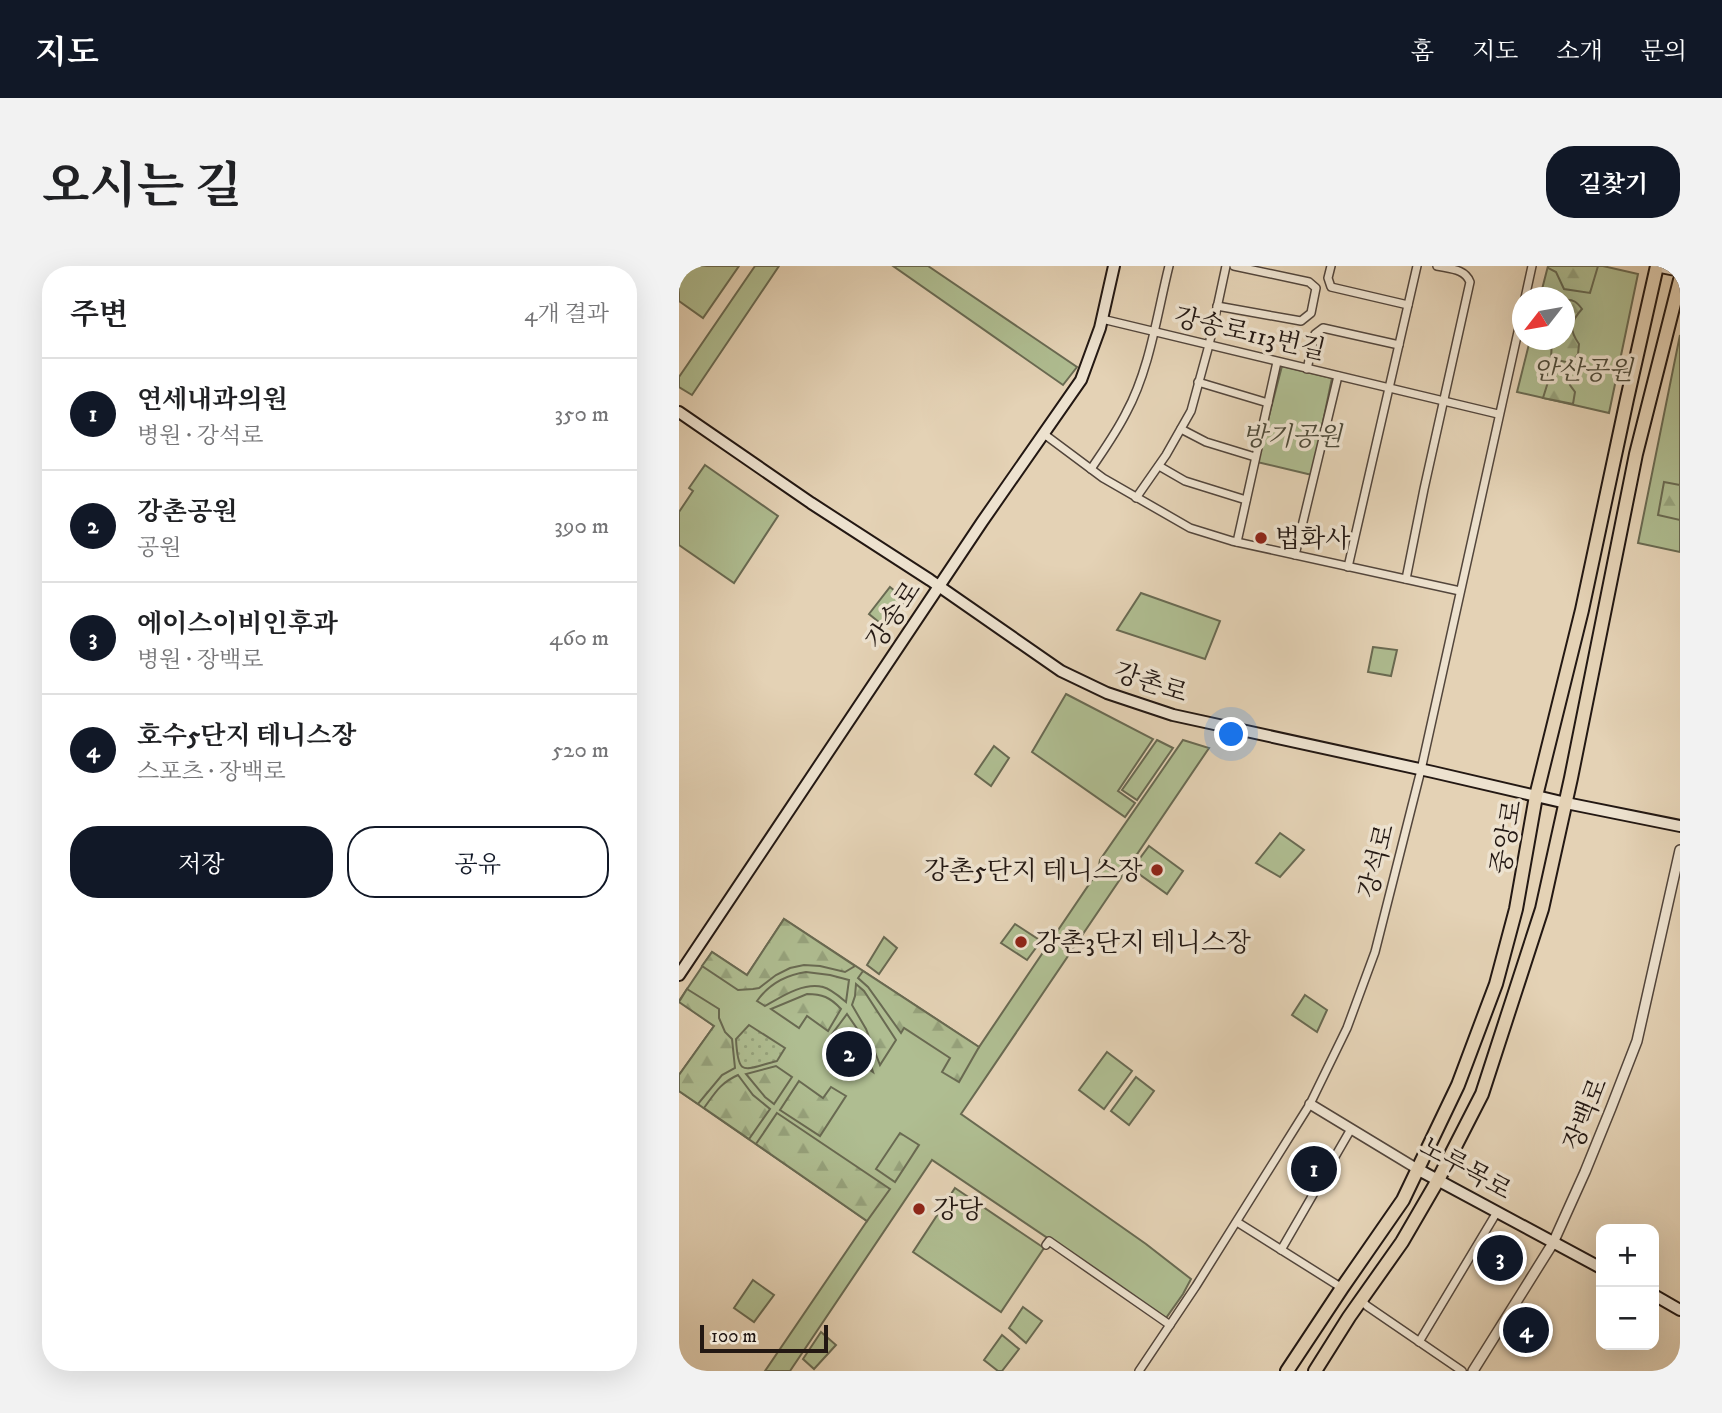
<!DOCTYPE html>
<html lang="ko">
<meta charset="utf-8">
<style>
body{margin:0;font-family:"IM FELL DW Pica","Noto Serif KR",serif;background:#f2f2f2;color:#202124}
.controls{position:absolute;right:21px;bottom:21px;display:grid;overflow:hidden;border-radius:14px;box-shadow:0 7px 28px #0002}
.controls button{width:63px;height:63px;display:grid;place-items:center;padding:0;border:0;border-bottom:2px solid #e0e0e0;background:#fff;color:#202124;font:35px sans-serif}
.compass{position:absolute;left:833px;top:21px;width:63px;height:63px;border-radius:50%;background:#fff;box-shadow:0 7px 28px #0002;rotate:239deg}
.scale{position:absolute;left:21px;bottom:18px;width:128px;box-sizing:border-box;padding-left:7px;border:4px solid #231813;border-top:0;font-size:19px;line-height:24px;white-space:nowrap;color:#231813;-webkit-text-stroke:5px #ede2cf;paint-order:stroke}
.you{position:absolute;left:553px;top:469px;width:24px;height:24px;margin:-18px;border:5px solid #fff;border-radius:50%;background:#1a73e8;box-shadow:0 0 0 10px #1a73e833}
.badge{display:grid;place-items:center;width:46px;height:46px;border-radius:50%;background:#111827;color:#fff;font-size:23px;font-weight:700}
.pin{position:absolute;translate:-50% -50%;border:4px solid #fff;box-shadow:0 2px 7px #0006}
.list{margin:0;padding:0;list-style:none}
h2{display:flex;justify-content:space-between;align-items:center;height:91px;margin:0;padding:0 28px;font-size:30px}
h2 small{font-size:23px;font-weight:400;color:#757577}
.list li{display:grid;grid-template-columns:46px 1fr auto;gap:21px;align-items:center;box-sizing:border-box;height:112px;padding:0 28px;border-top:2px solid #e0e0e0}
.list b{display:block;font-size:26px;white-space:nowrap}
.list p{margin:0;font-size:23px;white-space:nowrap;color:#757577}
.list em{font-size:23px;font-style:normal;color:#757577}
.actions{display:flex;gap:14px;padding:21px 28px}
.actions a{flex:1;padding:16px 0;border:2px solid #111827;border-radius:28px;text-align:center;font-size:24px;color:#111827}
.actions .main{background:#111827;color:#fff}
.map{position:relative;flex:none;width:1001px;height:1105px;overflow:hidden;border-radius:28px}
header{display:flex;align-items:center;gap:42px;box-sizing:border-box;height:98px;padding:0 35px;background:#111827;color:#fff}
header strong{font-size:33px}
nav{display:flex;gap:38px;margin-inline-start:auto;font-size:24px}
.intro{display:flex;align-items:center;justify-content:space-between;box-sizing:border-box;height:168px;padding:0 42px}
h1{margin:0;font-size:49px}
.button{padding:18px 32px;border-radius:28px;background:#111827;color:#fff;font-size:24px;font-weight:700}
main{display:flex;gap:42px;padding:0 42px}
aside{flex:1;background:#fff;border-radius:28px;box-shadow:0 7px 28px #0002}
.map>svg:first-child{display:block}
.green{fill:#afbd91;stroke:#696a52;stroke-width:2}
.forest{fill:url(#forest-firs);stroke:#696a52;stroke-width:2}
.garden{fill:url(#garden-dots);stroke:#696a52;stroke-width:2}
.lines{fill:none;stroke-linecap:round;stroke-linejoin:round}
.minor-casing{stroke:#53463c;stroke-width:10}
.tertiary-casing{stroke:#53463c;stroke-width:12}
.secondary-casing{stroke:#231813;stroke-width:14}
.primary-casing{stroke:#231813;stroke-width:16}
.minor{stroke:#ede2cf;stroke-width:7}
.tertiary{stroke:#ede2cf;stroke-width:9}
.secondary{stroke:#ede2cf;stroke-width:10}
.primary{stroke:#e4d2b5;stroke-width:12}
.poi-dot{fill:#8f2418;stroke:#ede2cf;stroke-width:2.5}
.labels{text-anchor:middle;stroke-width:7;stroke-linejoin:round;paint-order:stroke}
.street-label{font-size:26px;fill:#231813;stroke:#ede2cf}
.park-label{font-size:26px;font-style:italic;fill:#4d4a39;stroke:#ede2cf}
.poi-label{font-size:26px;fill:#231813;stroke:#ede2cf;text-anchor:start}
</style>
<header>
<strong>지도</strong>
<nav><a>홈</a><a>지도</a><a>소개</a><a>문의</a></nav>
</header>
<div class="intro"><h1>오시는 길</h1><a class="button">길찾기</a></div>
<main>
<aside>
<h2>주변<small>4개 결과</small></h2>
<ul class="list">
<li><span class="badge">1</span><div><b>연세내과의원</b><p>병원 · 강석로</p></div><em>350 m</em></li>
<li><span class="badge">2</span><div><b>강촌공원</b><p>공원</p></div><em>390 m</em></li>
<li><span class="badge">3</span><div><b>에이스이비인후과</b><p>병원 · 장백로</p></div><em>460 m</em></li>
<li><span class="badge">4</span><div><b>호수5단지 테니스장</b><p>스포츠 · 장백로</p></div><em>520 m</em></li>
</ul>
<div class="actions"><a class="main">저장</a><a>공유</a></div>
</aside>
<div class="map">
<svg width="1001" height="1105" viewBox="0 0 1001 1105">
<defs>
<pattern id="forest-firs" width="22" height="20" patternUnits="userSpaceOnUse" patternTransform="scale(1.75)"><rect width="22" height="20" fill="#afbd91"/><path d="M5 1l3.5 6h-7zM16 11l3.5 6h-7z" fill="#96a27c"/></pattern>
<pattern id="garden-dots" width="8" height="8" patternUnits="userSpaceOnUse" patternTransform="scale(1.75)"><rect width="8" height="8" fill="#afbd91"/><path d="M2 2h.1M6 6h.1" fill="none" stroke="#96a27c" stroke-width="1.8" stroke-linecap="round"/></pattern>
</defs>
<rect width="100%" height="100%" fill="#e4d2b5"/>
<filter id="stains"><feTurbulence type="fractalNoise" baseFrequency=".00286" numOctaves="4"/><feColorMatrix values="0 0 0 0 .2 0 0 0 0 .09 0 0 0 0 .02 0 0 0 .5 -.17"/></filter>
<radialGradient id="worn" r=".72"><stop offset=".6" stop-color="#630" stop-opacity="0"/><stop offset="1" stop-color="#630" stop-opacity=".3"/></radialGradient>
<g class="green">
<polygon points="0,0 60,0 24,52 0,35"/>
<polygon points="76,0 100,0 13,129 0,121 0,111"/>
<polygon points="214,0 249,0 398,101 384,119"/>
<polygon points="869,0 924,0 959,8 930,147 838,126 851,74 886,74 886,32 861,31"/>
<polygon points="1001,69 1001,286 959,277"/>
<polygon points="603,100 653,112 633,209 578,196"/>
<polygon points="26,199 99,250 55,317 0,279 0,246 14,225 10,222"/>
<polygon points="211,321 227,334 206,361 190,348"/>
<polygon points="462,327 541,355 526,393 438,364"/>
<polygon points="694,381 718,384 712,410 689,406"/>
<polygon points="387,428 474,473 439,525 456,537 446,551 353,486"/>
<polygon points="478,474 494,482 458,534 443,524"/>
<polygon points="504,474 530,482 282,848 467,978 512,1013 504,1028 487,1052 253,894 111,1105 86,1105 188,955 0,825 0,809 35,760 0,735 33,686 68,709 105,653 300,781 419,605 421,594"/>
<polygon points="315,480 330,492 312,520 296,508"/>
<polygon points="601,567 625,584 601,611 577,597"/>
<polygon points="470,580 504,605 488,628 453,603"/>
<polygon points="336,658 362,675 348,694 322,677"/>
<polygon points="205,671 218,682 200,708 188,699"/>
<polygon points="626,729 648,744 638,766 613,749"/>
<polygon points="428,786 453,805 425,843 400,824"/>
<polygon points="457,811 475,825 450,859 432,845"/>
<polygon points="276,922 365,982 322,1046 234,986"/>
<polygon points="74,1014 95,1029 75,1056 55,1042"/>
<polygon points="344,1041 363,1055 347,1077 330,1062"/>
<polygon points="850,1042 867,1053 844,1087 827,1075"/>
<polygon points="142,1066 157,1079 135,1103 124,1093"/>
<polygon points="323,1069 340,1083 323,1105 319,1105 305,1094"/>
</g>
<g class="forest">
<polygon points="869,0 919,0 911,27 885,23 877,6 869,2"/>
<path d="M886,34C894,33 898,36 903,43C891,56 890,64 900,78L899,88L892,97L872,93L873,74H886Z"/>
<polygon points="868,104 889,110 891,119 896,126 894,138 864,132 869,116"/>
<polygon points="985,216 1001,219 1001,254 979,249"/>
<polygon points="105,653 176,700 166,706 141,700 125,699 111,702 97,709 80,722 74,723 59,724 23,700 33,686 68,709"/>
<polygon points="184,705 300,781 280,816 263,806 271,792 225,762 222,767 189,721 179,712"/>
<path d="M127,706L151,709L170,714L167,736C161,731 152,723 144,721C124,716 102,731 86,740L78,735C90,718 107,709 127,706Z"/>
<polygon points="177,718 185,725 217,774 201,799 187,763 173,739 176,730"/>
<polygon points="8,723 40,743 40,752 46,766 53,773 56,802 43,809 19,838 0,825 0,809 35,760 0,736"/>
<path d="M128,728C143,728 151,731 162,743L149,765L128,750L120,762L92,743Z"/>
<polygon points="168,748 181,767 194,806 172,791 176,785 153,768"/>
<polygon points="97,800 113,811 95,838 86,831 67,808"/>
<path d="M59,809L74,829L91,843L70,873L25,842C36,827 41,817 59,809Z"/>
<polygon points="120,815 144,832 152,821 167,830 141,870 101,844"/>
<polygon points="98,847 211,923 188,955 77,878"/>
<polygon points="221,867 240,879 216,916 197,903"/>
</g>
<path class="garden" d="M70,759L106,782L98,795C65,803 59,813 57,773Z"/>
<g class="lines">
<defs>
<g id="minor">
<polyline points="652,0 649,12 652,21 729,39"/>
<polyline points="846,32 853,0"/>
<polyline points="538,40 622,55 632,47 637,22 630,16 555,0"/>
<polyline points="423,53 819,148"/>
<polyline points="628,103 636,68 644,62 720,79"/>
<polyline points="519,116 589,137"/>
<polyline points="502,163 527,176 576,191"/>
<polyline points="365,168 424,212 511,262 553,275 781,325"/>
<polyline points="480,200 506,215 567,234"/>
<path d="M412,203C424,185 437,167 447,147C471,103 478,48 490,0"/>
<polyline points="457,232 487,189 512,145 530,79 547,0"/>
<polyline points="558,276 598,96"/>
<polyline points="616,289 659,110"/>
<polyline points="669,301 738,0"/>
<path d="M727,313L745,223L791,16C786,3 772,3 758,0"/>
<polyline points="558,956 663,1022"/>
<polyline points="367,979 370,975 491,1059"/>
<polyline points="602,984 672,863"/>
<polyline points="682,1034 688,1040 783,1105"/>
<polyline points="740,1076 818,946"/>
<polyline points="460,1105 517,1020 631,838 668,762 696,686 742,504 844,43"/>
</g>
<g id="tertiary">
<polyline points="631,838 740,904"/>
<polyline points="794,1105 874,977 906,906 932,842 958,775 1001,584"/>
</g>
<g id="secondary">
<polyline points="977,0 1001,5"/>
<polyline points="0,146 132,237 251,314 382,405 428,427 494,449 754,506 887,537 1001,560"/>
<polyline points="0,709 303,256 402,114 421,62 435,0"/>
<polyline points="740,904 922,1002"/>
<polyline points="975,1029 1001,1044"/>
</g>
<g id="primary">
<polyline points="608,1105 663,1022 724,934 779,819 817,718 837,643 857,530 903,344 948,133 978,0"/>
<polyline points="636,1105 670,1051 723,976 759,914 803,828 863,643 892,512 957,188 1001,14"/>
</g>
</defs>
<use href="#minor" class="minor-casing"/>
<use href="#tertiary" class="tertiary-casing"/>
<use href="#secondary" class="secondary-casing"/>
<use href="#primary" class="primary-casing"/>
<use href="#minor" class="minor"/>
<use href="#tertiary" class="tertiary"/>
<use href="#secondary" class="secondary"/>
<use href="#primary" class="primary"/>
</g>
<g class="poi-dot">
<circle cx="582" cy="272" r="7"/>
<circle cx="478" cy="604" r="7"/>
<circle cx="342" cy="676" r="7"/>
<circle cx="240" cy="943" r="7"/>
</g>
<g class="labels">
<g class="street-label">
<text transform="translate(571 67) rotate(13)" y="9">강송로113번길</text>
<text transform="translate(214 349) rotate(-56)" y="9">강송로</text>
<text transform="translate(472 416) rotate(18)" y="9">강촌로</text>
<text transform="translate(827 571) rotate(-80)" y="9">중앙로</text>
<text transform="translate(697 595) rotate(-76)" y="9">강석로</text>
<text transform="translate(906 848) rotate(-68)" y="9">장백로</text>
<text transform="translate(787 902) rotate(29)" y="9">노루목로</text>
</g>
<g class="park-label">
<text x="904" y="113">안산공원</text>
<text x="613" y="179">방기공원</text>
</g>
<g class="poi-label">
<text x="596" y="281">법화사</text>
<text x="464" y="613" text-anchor="end">강촌5단지 테니스장</text>
<text x="356" y="685">강촌3단지 테니스장</text>
<text x="254" y="952">강당</text>
</g>
</g>
<rect width="100%" height="100%" filter="url(#stains)"/>
<rect width="100%" height="100%" fill="url(#worn)"/>
</svg>
<div class="controls">
<button>+</button>
<button>−</button>
</div>
<svg class="compass" viewBox="-18 -18 36 36"><path d="M0-13l5 13h-10z" fill="#e53935"/><path d="M0 13l5-13h-10z" fill="#757577"/></svg>
<div class="scale">100 m</div>
<div class="you"></div>
<div class="pin badge" style="left:635px;top:903px">1</div>
<div class="pin badge" style="left:170px;top:788px">2</div>
<div class="pin badge" style="left:821px;top:992px">3</div>
<div class="pin badge" style="left:847px;top:1064px">4</div>
</div>
</main>
